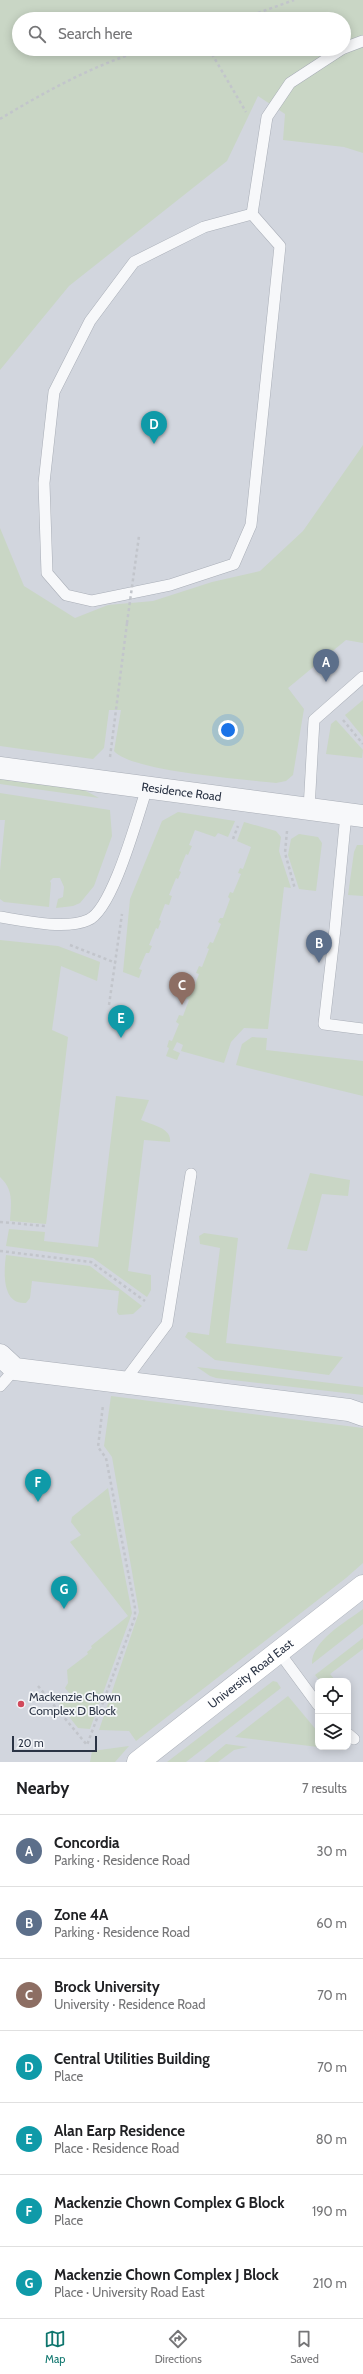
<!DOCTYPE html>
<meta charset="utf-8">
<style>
body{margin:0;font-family:Cabin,sans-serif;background:#f6f6f6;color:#202124}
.controls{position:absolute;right:12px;bottom:12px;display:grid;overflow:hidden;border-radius:8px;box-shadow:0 2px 10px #0003}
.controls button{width:36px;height:36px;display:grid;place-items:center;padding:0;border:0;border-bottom:1px solid #e0e0e0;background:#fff;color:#202124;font:20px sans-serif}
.scale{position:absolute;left:12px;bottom:10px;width:85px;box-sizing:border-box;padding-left:4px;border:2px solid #2b3445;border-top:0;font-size:11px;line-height:14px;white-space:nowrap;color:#2b3445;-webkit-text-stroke:3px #f4f6f9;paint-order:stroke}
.you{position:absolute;left:228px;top:730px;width:14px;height:14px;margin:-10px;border:3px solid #fff;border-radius:50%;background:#1a73e8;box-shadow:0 0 0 6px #1a73e833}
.badge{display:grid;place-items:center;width:26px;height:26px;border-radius:50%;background:#0f766e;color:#fff;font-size:13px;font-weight:700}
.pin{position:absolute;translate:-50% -33px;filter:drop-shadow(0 1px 2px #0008)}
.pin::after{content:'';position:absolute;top:21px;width:14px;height:12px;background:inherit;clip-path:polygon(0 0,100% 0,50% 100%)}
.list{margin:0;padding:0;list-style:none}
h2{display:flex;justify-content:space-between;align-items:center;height:52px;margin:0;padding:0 16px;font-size:17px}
h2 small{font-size:13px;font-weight:400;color:#757577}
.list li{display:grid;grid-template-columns:26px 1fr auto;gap:12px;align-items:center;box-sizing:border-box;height:72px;padding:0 16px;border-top:1px solid #e0e0e0}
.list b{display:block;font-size:15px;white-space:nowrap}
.list p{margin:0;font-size:13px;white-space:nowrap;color:#757577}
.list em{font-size:13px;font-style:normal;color:#757577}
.icon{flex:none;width:22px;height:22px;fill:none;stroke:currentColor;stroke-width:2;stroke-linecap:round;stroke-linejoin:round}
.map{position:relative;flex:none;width:363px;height:1762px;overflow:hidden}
.search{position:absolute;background:#fff;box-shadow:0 2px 10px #0003;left:12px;right:12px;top:12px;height:44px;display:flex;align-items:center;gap:10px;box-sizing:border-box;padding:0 14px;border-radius:22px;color:#757577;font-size:15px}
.sheet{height:556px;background:#fff}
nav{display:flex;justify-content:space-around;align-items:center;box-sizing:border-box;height:56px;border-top:1px solid #e0e0e0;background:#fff;font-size:11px;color:#757577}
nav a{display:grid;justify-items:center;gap:2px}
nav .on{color:#0f766e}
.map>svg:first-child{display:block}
.built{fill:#d2d6de;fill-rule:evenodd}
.green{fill:#c9d6c5;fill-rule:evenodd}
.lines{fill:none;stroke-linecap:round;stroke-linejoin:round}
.lane-casing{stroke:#a9aeb7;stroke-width:12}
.street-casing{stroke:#a9aeb7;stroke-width:23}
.secondary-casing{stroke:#a9aeb7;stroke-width:23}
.path{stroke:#c2c5cb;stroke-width:2.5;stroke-dasharray:3 3;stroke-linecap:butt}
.lane{stroke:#f7f8fa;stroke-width:11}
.street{stroke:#f7f8fa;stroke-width:22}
.secondary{stroke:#fff;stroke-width:22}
.path-bridge{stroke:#c2c5cb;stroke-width:2.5;stroke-dasharray:3 3;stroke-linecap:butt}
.poi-dot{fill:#d1495b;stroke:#f4f6f9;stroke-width:1.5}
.labels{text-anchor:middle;stroke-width:3.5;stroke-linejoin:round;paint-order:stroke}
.street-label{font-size:12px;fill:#2b3445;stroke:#f4f6f9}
.poi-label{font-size:12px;fill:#2b3445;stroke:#f4f6f9;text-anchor:start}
</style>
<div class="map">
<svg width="363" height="1762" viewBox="0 0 363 1762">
<rect width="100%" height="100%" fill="#e4e7ec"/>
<path class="built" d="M363,8V1762H0V330L250,49H344V19ZM318,1681H348V1747H318Z"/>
<g class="green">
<path d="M0,0H363V153L344,147L283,140L285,114L258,96L227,161L69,286L0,370ZM19,19H344V49H19Z"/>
<path d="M363,445V643L346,640L288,688L304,709L293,775L286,781L276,783C244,779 133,772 114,751L121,710H109L104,748L93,759L0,746V528L24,586L75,618L108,605L153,601L212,582L260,571L303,531Z"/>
<polygon points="363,700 363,737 345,715"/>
<polygon points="336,720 363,750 362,758 326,754 331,724"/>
<polygon points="0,779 84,790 99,798 0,784"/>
<polygon points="0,793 110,810 112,836 94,886 80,903 73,906 56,908 58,899 63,897 64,887 60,878 53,878 50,881 51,883 49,907 4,902 0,899 0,871 5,820 0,820"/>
<polygon points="178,812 235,821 228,837 218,833 215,837 195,830 189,845 192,846 188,855 186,854 179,871 181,872 178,879 176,878 169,895 172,896 169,905 165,904 159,920 161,921 158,929 156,928 149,945 152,946 149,953 146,953 139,969 142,970 139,978 123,972 130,899 162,821"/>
<polygon points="244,822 276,831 281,837 279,851 291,888 284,887 268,1029 244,1028 231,1042 224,1063 181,1051 183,1045 177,1042 173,1050 180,1053 177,1060 166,1056 169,1048 167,1047 169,1040 172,1041 179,1024 176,1022 179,1015 183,1016 189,1000 185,998 189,989 193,990 199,974 196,973 199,966 202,967 209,949 207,948 210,942 213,943 221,924 218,922 220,918 223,918 230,899 228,897 230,892 233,893 241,874 238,873 240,868 243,869 251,847 237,841"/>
<polygon points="299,834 318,837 322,843 316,891 299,889 288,855 291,839"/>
<polygon points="357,845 363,845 363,896 348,895 354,852"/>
<path d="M0,940L58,946L100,962L97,981L61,966L52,1030L68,1037L46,1224L10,1221C11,1203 14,1190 0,1177Z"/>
<polygon points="252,1037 267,1038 266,1050 363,1061 363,1096 236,1065 242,1044"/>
<path d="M116,1096L149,1100L141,1120C152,1125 172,1128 170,1142L144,1140L128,1271L151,1275V1290L147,1297L93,1258L6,1246L9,1229L45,1232L44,1241L98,1247Z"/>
<polygon points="310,1173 350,1180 348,1196 322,1194 307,1251 287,1249"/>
<polygon points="204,1233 238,1238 226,1343 343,1357 329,1375 215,1360 185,1337 188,1332 209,1335 220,1248 200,1244 199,1236"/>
<path d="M6,1255L90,1266L142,1306L133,1314L119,1315L117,1312L119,1291L32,1281L30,1298L26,1303C1,1305 4,1270 6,1255Z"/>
<polygon points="197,1367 363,1387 363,1395 216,1378 210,1376"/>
<polygon points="111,1396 363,1428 363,1563 346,1578 136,1741 129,1731 99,1730 139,1612 112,1457 104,1446"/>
<polygon points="108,1488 132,1613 90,1729 78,1728 59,1704 70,1694 65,1688 68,1683 67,1670 88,1654 87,1652 92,1648 91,1646 128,1616 70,1542 81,1535 71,1522 72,1517"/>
<path d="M363,1609V1624L312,1664C311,1641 346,1622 363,1609Z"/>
<polygon points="363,1638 363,1649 330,1674 336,1681 320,1681 315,1675"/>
<polygon points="273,1681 277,1682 281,1688 186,1762 167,1762"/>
<polygon points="288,1696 318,1732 318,1747 235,1737"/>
<polygon points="226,1744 248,1747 234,1750 218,1762 204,1762"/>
<polygon points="129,1746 115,1762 90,1762 92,1751"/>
</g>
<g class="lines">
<defs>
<g id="lane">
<polyline points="344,48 363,41"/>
<polygon points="252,214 280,246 251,525 234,564 170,585 92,601 66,595 47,573 44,483 54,392 90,321 134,262 204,227"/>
<polyline points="252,214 267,117 290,83 342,49"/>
<polyline points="309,809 314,720 363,677"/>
<polyline points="346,814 335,929 324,1024 363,1029"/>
<path d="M0,917C24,921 66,930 88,920C113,910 138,814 147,788"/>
<polyline points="123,1383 167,1324 191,1174"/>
<polyline points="0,1386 15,1369"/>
<polyline points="279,1652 318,1705"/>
<polyline points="348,1734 354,1739"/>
</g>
<g id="street">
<path id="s1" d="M0,768L363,816"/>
<polyline points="0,1355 15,1369 349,1410 363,1415"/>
</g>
<g id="secondary">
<path id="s2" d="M138,1762L363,1586"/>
</g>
</defs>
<use href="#lane" class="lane-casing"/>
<use href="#street" class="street-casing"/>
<use href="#secondary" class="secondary-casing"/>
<g class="path">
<polyline points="241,19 294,0"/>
<polyline points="209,49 246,112"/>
<path d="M0,119C46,91 96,64 147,49"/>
<polyline points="343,720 363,744"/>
<polyline points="110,757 127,623"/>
<polyline points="287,831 285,853 295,889"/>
<polyline points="233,839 238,826"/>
<polyline points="70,945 116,963"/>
<polyline points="109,1005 122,914"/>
<polyline points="0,1222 45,1226"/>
<polyline points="0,1251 91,1262 145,1301"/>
<polyline points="38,1686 87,1745 135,1617 135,1608 106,1458 98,1447 103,1405"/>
</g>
<use href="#lane" class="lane"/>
<use href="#street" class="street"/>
<use href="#secondary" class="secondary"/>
<polyline class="path-bridge" points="127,623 139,536"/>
</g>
<circle class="poi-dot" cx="21" cy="1704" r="4"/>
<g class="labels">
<g class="street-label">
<text dy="4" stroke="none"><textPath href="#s1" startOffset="183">Residence Road</textPath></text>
<text dy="4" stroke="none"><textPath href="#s2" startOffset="143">University Road East</textPath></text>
</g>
<g class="poi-label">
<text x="29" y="1701">Mackenzie Chown<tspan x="29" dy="14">Complex D Block</tspan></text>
</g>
</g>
</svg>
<div class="controls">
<button><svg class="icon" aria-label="locate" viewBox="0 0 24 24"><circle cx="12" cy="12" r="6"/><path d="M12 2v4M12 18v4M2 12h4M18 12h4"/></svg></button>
<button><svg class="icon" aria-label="layers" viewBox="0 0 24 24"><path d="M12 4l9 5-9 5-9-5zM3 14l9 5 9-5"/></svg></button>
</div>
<div class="scale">20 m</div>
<div class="you"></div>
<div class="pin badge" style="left:326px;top:682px;background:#5c6f8a">A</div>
<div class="pin badge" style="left:319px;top:963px;background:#5c6f8a">B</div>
<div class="pin badge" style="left:182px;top:1005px;background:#8d6e63">C</div>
<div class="pin badge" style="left:154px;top:444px;background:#0f9aa8">D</div>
<div class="pin badge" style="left:121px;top:1038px;background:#0f9aa8">E</div>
<div class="pin badge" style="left:38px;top:1502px;background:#0f9aa8">F</div>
<div class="pin badge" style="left:64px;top:1609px;background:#0f9aa8">G</div>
<div class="search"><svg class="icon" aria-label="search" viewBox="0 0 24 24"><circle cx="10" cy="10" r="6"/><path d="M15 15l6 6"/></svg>Search here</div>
</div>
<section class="sheet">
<h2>Nearby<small>7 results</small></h2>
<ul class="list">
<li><span class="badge" style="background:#5c6f8a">A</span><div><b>Concordia</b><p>Parking · Residence Road</p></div><em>30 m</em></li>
<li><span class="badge" style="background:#5c6f8a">B</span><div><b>Zone 4A</b><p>Parking · Residence Road</p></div><em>60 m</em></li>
<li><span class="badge" style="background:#8d6e63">C</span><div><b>Brock University</b><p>University · Residence Road</p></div><em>70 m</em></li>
<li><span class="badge" style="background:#0f9aa8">D</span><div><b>Central Utilities Building</b><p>Place</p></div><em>70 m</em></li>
<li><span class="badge" style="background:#0f9aa8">E</span><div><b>Alan Earp Residence</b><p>Place · Residence Road</p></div><em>80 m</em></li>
<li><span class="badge" style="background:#0f9aa8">F</span><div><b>Mackenzie Chown Complex G Block</b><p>Place</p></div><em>190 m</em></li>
<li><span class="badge" style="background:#0f9aa8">G</span><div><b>Mackenzie Chown Complex J Block</b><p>Place · University Road East</p></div><em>210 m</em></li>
</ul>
</section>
<nav>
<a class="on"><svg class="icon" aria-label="map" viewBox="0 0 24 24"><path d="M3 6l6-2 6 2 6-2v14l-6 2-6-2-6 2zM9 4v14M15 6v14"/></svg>Map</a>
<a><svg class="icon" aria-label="directions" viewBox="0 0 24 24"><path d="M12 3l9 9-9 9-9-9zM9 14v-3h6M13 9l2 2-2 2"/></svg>Directions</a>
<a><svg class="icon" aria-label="saved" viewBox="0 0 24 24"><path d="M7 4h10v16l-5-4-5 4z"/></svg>Saved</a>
</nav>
